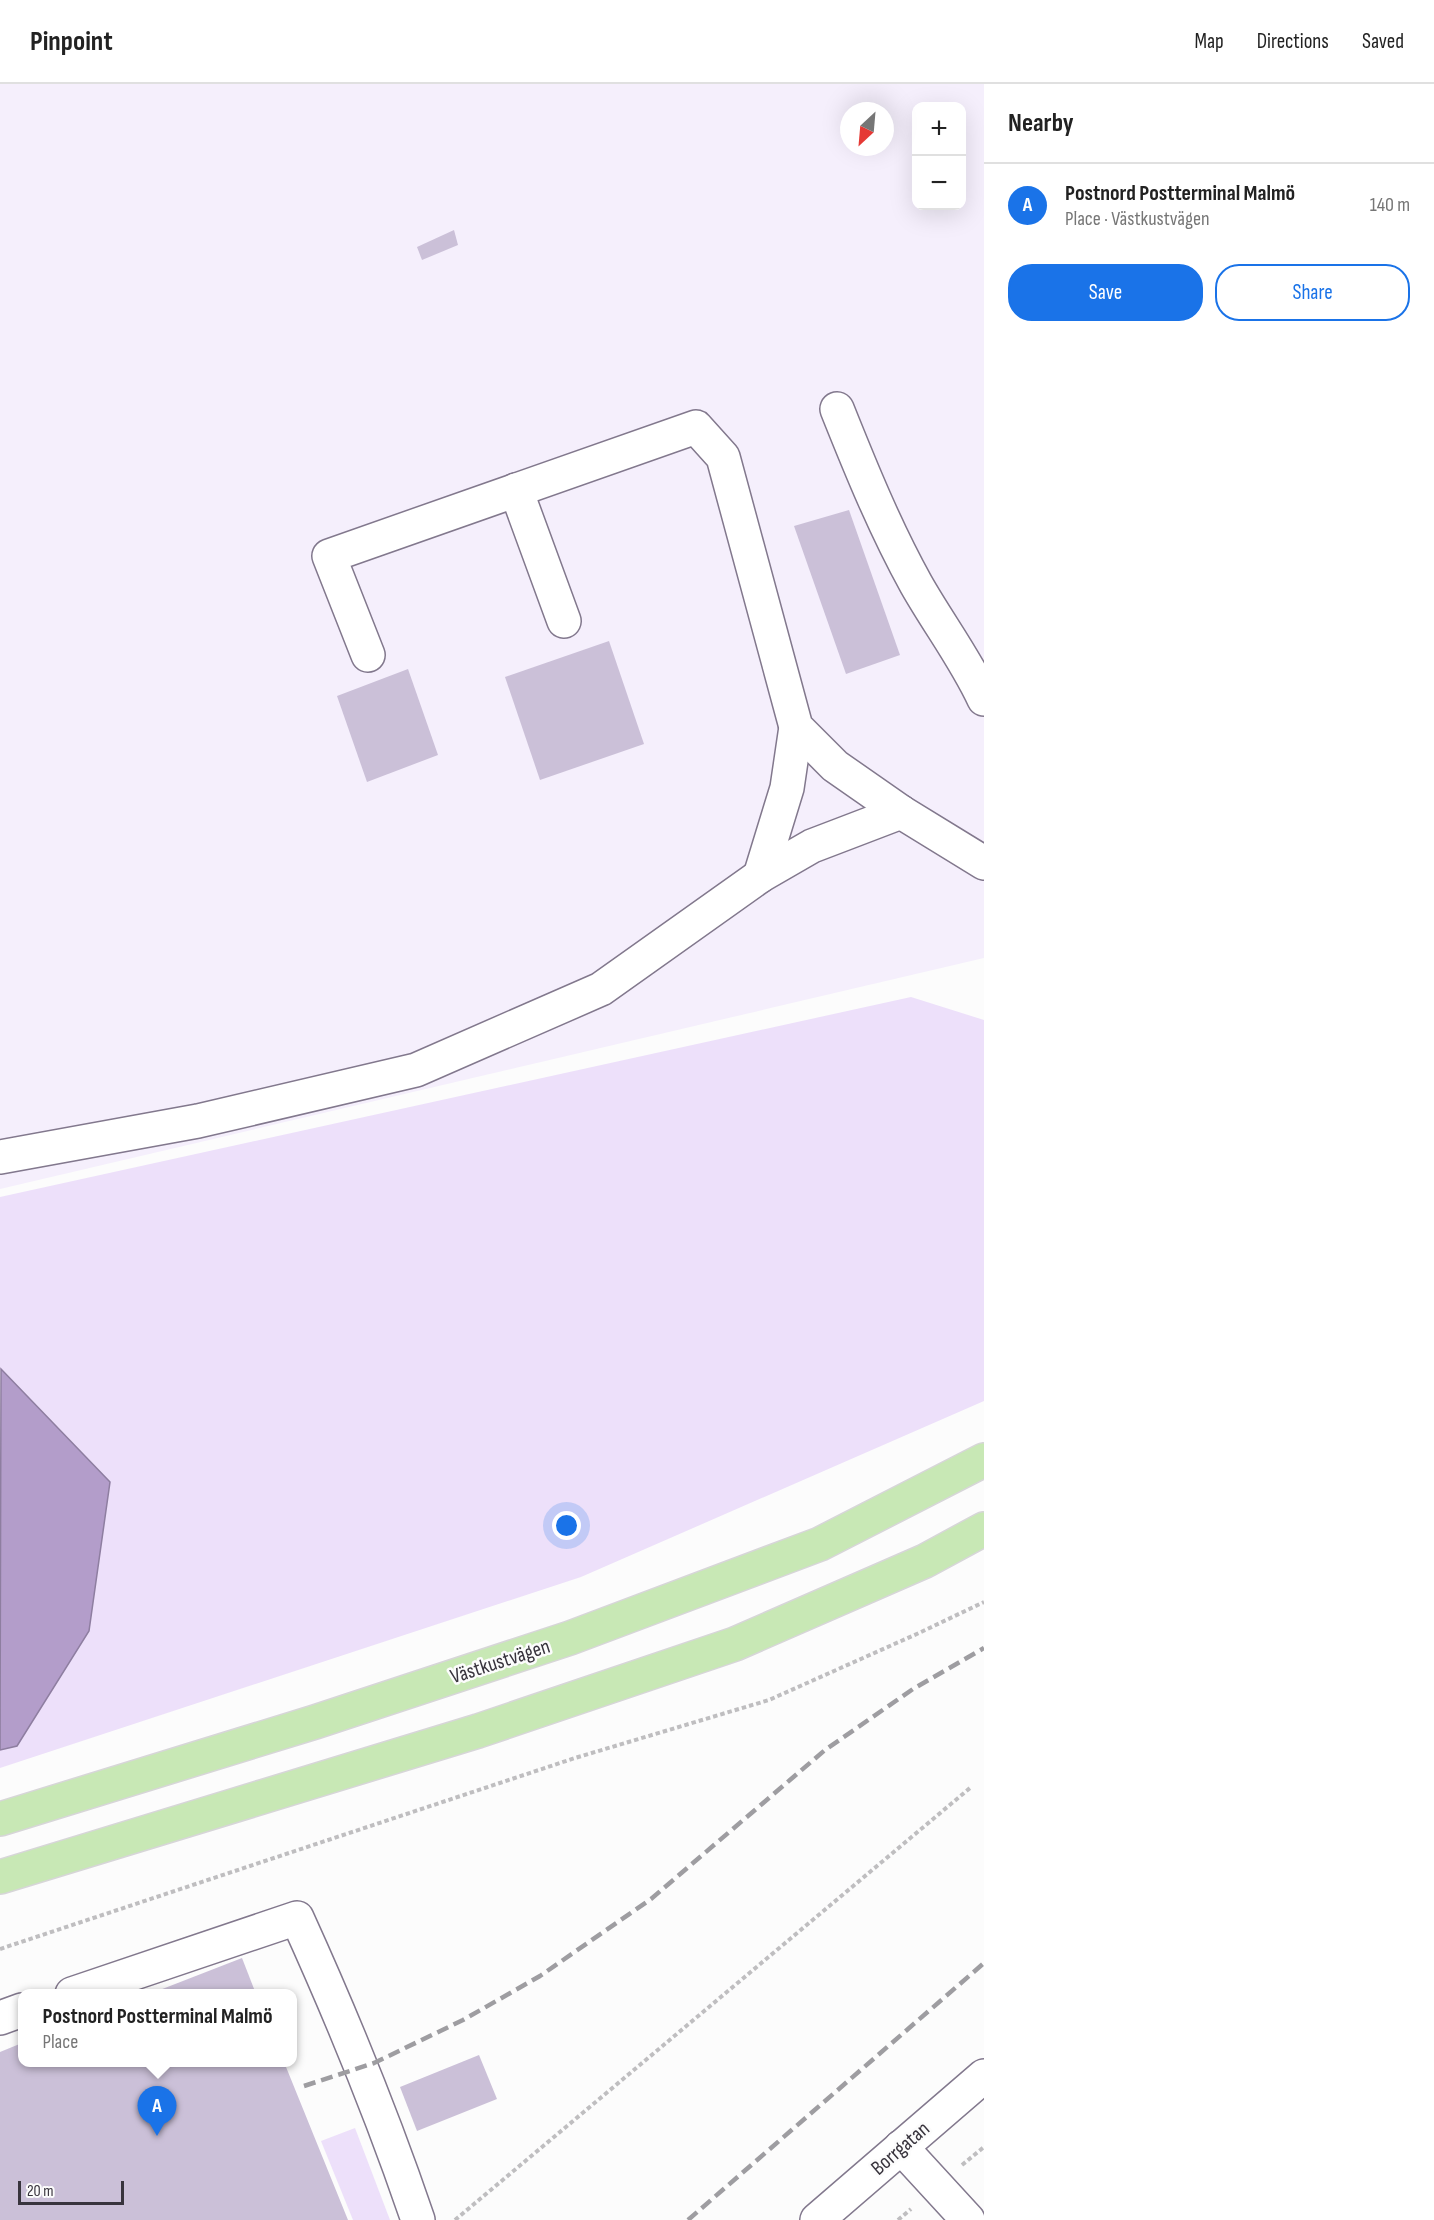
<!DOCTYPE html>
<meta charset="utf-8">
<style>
body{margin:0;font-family:"Sofia Sans Condensed",sans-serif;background:#f6f6f6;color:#222}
.controls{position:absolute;right:18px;top:18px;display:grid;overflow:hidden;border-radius:12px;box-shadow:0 6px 24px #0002}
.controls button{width:54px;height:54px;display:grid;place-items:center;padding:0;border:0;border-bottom:2px solid #e0e0e0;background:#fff;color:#222;font:30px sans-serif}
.compass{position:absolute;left:840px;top:18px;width:54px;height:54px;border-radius:50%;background:#fff;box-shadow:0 6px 24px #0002;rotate:206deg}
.scale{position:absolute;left:18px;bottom:15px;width:106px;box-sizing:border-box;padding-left:6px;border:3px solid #38343d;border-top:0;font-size:16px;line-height:21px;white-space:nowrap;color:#38343d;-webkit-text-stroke:4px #fcfcfc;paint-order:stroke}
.you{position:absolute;left:567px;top:1442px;width:21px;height:21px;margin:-15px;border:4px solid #fff;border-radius:50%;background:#1a73e8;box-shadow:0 0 0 9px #1a73e833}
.badge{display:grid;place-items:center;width:39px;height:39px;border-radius:50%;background:#1a73e8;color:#fff;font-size:20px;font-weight:700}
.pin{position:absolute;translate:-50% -50px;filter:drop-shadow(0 2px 3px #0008)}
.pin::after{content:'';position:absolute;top:32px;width:21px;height:18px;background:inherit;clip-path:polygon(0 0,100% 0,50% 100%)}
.popup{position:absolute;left:18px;top:1905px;width:279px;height:78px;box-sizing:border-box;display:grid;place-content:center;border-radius:12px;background:#fff;filter:drop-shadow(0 2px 4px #0005);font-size:20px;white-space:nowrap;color:#767676}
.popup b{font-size:22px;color:#222}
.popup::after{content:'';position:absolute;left:50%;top:100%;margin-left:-12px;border:12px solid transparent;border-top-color:#fff}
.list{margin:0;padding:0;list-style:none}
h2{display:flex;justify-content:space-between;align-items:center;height:78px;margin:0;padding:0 24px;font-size:26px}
h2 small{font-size:20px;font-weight:400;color:#767676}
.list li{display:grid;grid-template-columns:39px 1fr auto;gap:18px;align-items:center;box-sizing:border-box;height:84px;padding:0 24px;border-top:2px solid #e0e0e0}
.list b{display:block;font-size:22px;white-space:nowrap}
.list p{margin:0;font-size:20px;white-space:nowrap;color:#767676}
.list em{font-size:20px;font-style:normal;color:#767676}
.actions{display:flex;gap:12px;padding:18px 24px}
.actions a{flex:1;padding:14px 0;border:2px solid #1a73e8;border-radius:24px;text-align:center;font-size:21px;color:#1a73e8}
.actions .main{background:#1a73e8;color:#fff}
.map{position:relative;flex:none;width:984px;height:2136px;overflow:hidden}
header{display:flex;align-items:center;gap:36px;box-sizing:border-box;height:84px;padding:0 30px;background:#fff;border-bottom:2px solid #e0e0e0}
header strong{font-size:28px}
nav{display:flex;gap:33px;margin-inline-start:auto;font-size:21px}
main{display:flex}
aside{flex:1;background:#fff}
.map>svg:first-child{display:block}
.built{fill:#f5effc;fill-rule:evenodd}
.green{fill:#ede0fa}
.water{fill:#b39dca;stroke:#8e7ea0;stroke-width:1.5}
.building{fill:#cbc0d8}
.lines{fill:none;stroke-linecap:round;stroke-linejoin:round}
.minor-casing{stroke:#82788d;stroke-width:36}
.major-casing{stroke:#d7d6d8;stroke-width:36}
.path{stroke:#bfbec0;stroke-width:4;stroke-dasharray:4.5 3;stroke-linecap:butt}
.minor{stroke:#fff;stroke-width:33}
.major{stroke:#c8e8b5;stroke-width:33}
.rail{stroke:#9e9da1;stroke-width:4.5;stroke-dasharray:12 6;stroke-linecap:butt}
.labels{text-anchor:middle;stroke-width:5;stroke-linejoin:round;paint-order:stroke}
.street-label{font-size:21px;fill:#38343d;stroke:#fcfcfc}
</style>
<header>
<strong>Pinpoint</strong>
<nav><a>Map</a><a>Directions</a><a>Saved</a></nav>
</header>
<main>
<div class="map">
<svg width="984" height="2136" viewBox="0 0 984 2136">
<rect width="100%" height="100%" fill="#fcfcfc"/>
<path class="built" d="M0,0H984V874L0,1105ZM916,22H962V122H916ZM849,27H885V63H849Z"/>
<g class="green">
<polygon points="911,913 984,936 984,1317 581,1493 0,1684 0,1666 17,1662 2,1285 0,1286 0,1113"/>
<polygon points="355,2044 390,2136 353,2136 321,2057"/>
</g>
<polygon class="water" points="1,1285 110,1398 89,1547 17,1662 0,1666"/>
<g class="building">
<polygon points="454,146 458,161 422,176 417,163"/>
<polygon points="849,426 900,571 846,590 794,442"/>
<polygon points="609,557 644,660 540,696 505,593"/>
<polygon points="408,585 438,671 367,698 337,612"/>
<polygon points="242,1874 256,1910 152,1910 152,1909"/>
<polygon points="22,1959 22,1978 284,1978 348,2136 0,2136 0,1968"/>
<polygon points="479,1971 497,2015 417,2047 400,2003"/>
</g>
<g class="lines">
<defs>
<g id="minor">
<path d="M837,325C861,385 885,444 916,500C938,539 965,574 984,615"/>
<polyline points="516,406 564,537"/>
<polyline points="368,571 329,472 696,343 723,373 796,643 835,682 901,728 984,779"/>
<polyline points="760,792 787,704 796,643"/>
<polyline points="0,1073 198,1037 416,986 601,905 760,792 812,762 901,728"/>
<path d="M72,1910L297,1834C342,1933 383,2033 418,2136"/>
<polyline points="0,1934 22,1926"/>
<polyline points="901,2063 968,2136"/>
<polyline points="817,2136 984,1992"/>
</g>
<g id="major">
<polyline points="0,1735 315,1638 570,1554 820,1460 984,1376"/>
<polyline points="0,1793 478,1647 735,1560 925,1477 984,1445"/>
</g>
</defs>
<use href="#minor" class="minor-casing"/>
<use href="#major" class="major-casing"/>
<g class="path">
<polyline points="0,1865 575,1674 769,1616 919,1549 984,1518"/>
<polyline points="962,2081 984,2063"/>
<polyline points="455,2136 970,1704"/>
<polyline points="898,2136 911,2125"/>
</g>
<use href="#minor" class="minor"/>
<use href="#major" class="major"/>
<g class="rail">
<polyline points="304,2002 374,1979 463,1936 540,1892 651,1815 825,1666 913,1605 984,1564"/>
<polyline points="688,2136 984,1879"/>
</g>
</g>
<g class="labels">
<g class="street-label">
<text transform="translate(500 1577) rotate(-18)" y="7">Västkustvägen</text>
<text transform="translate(900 2064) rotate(-41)" y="7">Borrgatan</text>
</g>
</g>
</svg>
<div class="controls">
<button>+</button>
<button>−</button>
</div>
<svg class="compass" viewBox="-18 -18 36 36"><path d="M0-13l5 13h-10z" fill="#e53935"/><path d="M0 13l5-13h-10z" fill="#767676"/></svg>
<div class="scale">20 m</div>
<div class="you"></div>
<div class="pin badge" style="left:157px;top:2052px">A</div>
<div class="popup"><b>Postnord Postterminal Malmö</b>Place</div>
</div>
<aside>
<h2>Nearby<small></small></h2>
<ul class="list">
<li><span class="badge">A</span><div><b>Postnord Postterminal Malmö</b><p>Place · Västkustvägen</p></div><em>140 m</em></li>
</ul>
<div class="actions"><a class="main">Save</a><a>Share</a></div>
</aside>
</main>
